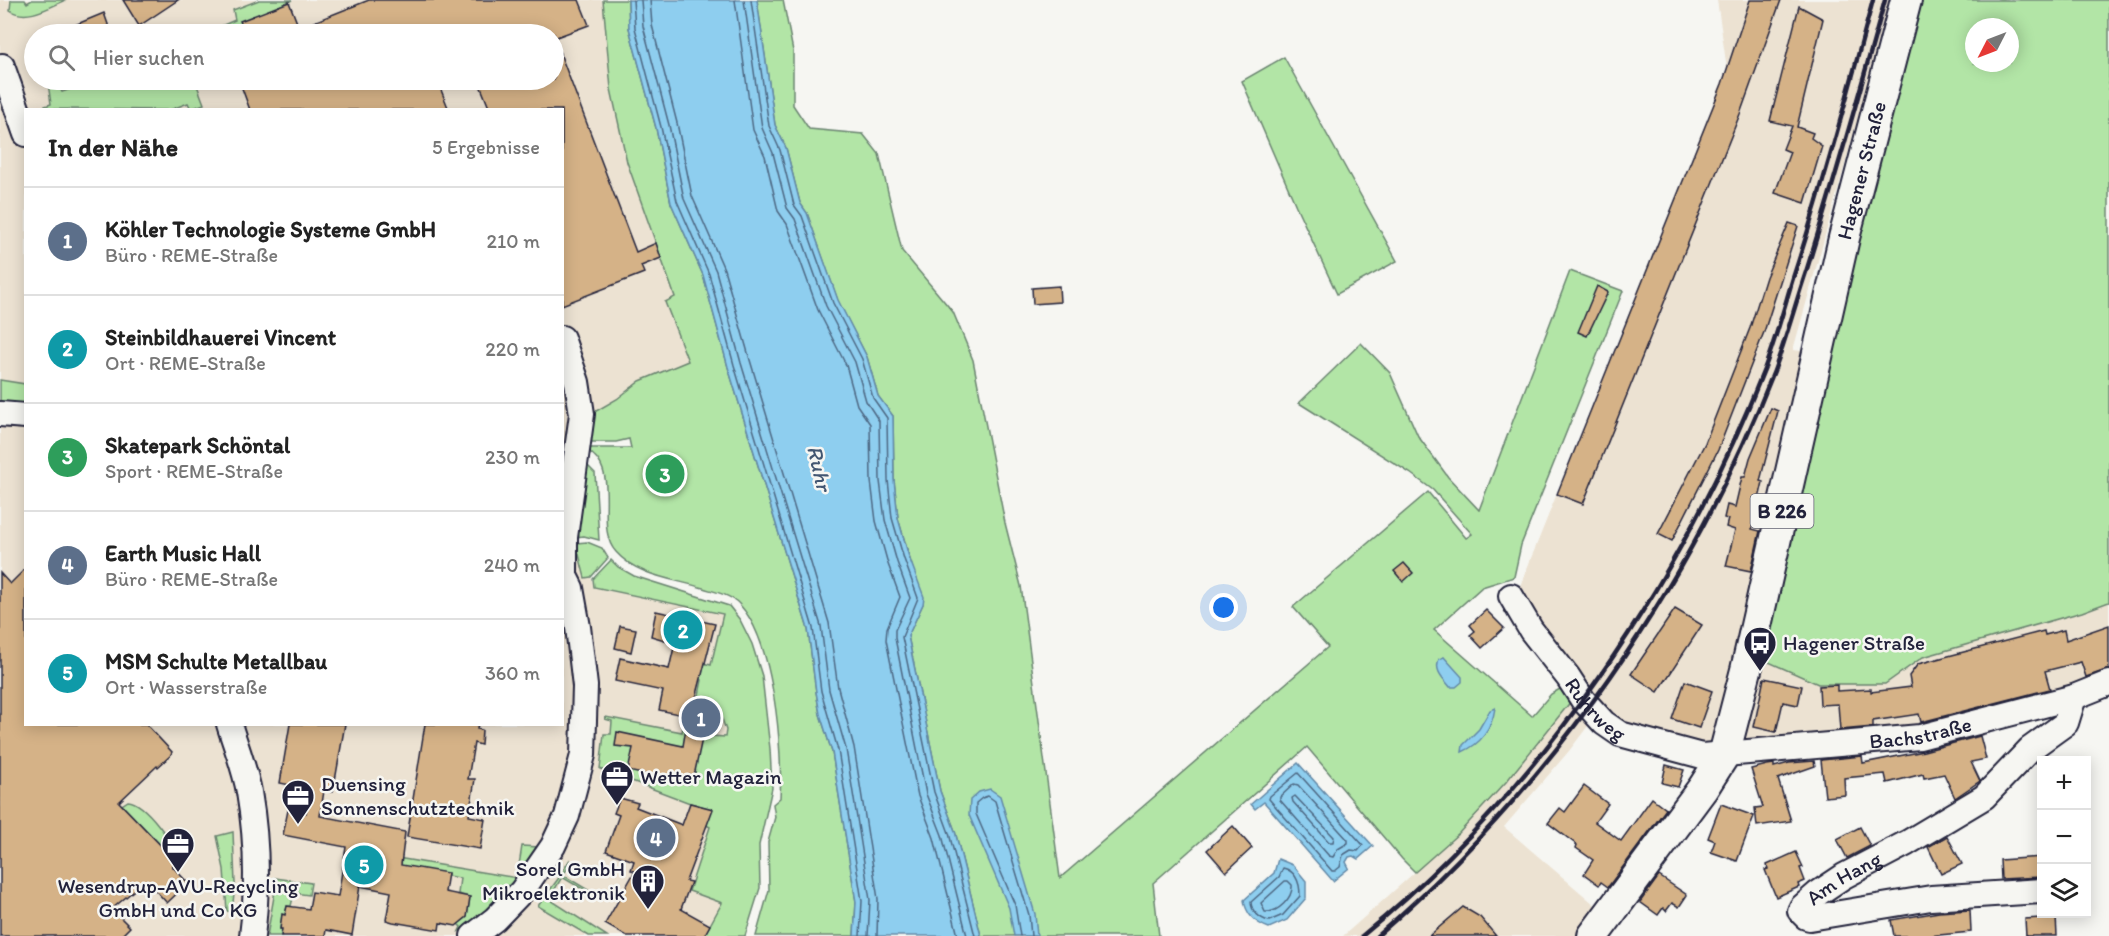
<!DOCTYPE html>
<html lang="de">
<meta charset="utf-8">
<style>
body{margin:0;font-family:Itim,sans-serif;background:#f6f6f6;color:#222}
.controls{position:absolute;right:18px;bottom:18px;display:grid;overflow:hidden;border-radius:0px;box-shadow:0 3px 15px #0003}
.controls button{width:54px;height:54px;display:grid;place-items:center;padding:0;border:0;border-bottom:2px solid #e0e0e0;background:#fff;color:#222;font:30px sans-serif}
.compass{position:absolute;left:1965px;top:18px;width:54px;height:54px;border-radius:50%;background:#fff;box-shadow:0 3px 15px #0003;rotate:228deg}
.you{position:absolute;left:1224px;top:608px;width:21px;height:21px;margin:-15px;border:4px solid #fff;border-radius:50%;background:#1a73e8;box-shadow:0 0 0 9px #1a73e833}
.badge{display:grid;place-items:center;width:39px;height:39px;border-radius:50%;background:#0f766e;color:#fff;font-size:20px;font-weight:700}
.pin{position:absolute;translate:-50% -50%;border:3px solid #fff;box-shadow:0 2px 6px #0006}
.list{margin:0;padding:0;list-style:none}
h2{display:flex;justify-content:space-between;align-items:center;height:78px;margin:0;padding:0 24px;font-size:26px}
h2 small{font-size:20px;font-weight:400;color:#767676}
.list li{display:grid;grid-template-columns:39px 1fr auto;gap:18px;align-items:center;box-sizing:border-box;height:108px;padding:0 24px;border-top:2px solid #e0e0e0}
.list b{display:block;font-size:22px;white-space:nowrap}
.list p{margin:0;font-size:20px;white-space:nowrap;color:#767676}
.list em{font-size:20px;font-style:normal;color:#767676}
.icon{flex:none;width:33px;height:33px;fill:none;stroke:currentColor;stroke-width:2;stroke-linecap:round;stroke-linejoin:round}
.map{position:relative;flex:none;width:2109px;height:936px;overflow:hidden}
.search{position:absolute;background:#fff;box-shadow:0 3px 15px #0003;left:24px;top:24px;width:540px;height:66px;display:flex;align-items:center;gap:15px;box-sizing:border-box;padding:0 21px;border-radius:33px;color:#767676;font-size:22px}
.panel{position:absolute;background:#fff;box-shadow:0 3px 15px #0003;left:24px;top:108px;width:540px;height:618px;border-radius:0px}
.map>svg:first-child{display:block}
.built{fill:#ece2d2;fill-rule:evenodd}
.green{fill:#b2e5a6;stroke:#6a8470;stroke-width:1.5;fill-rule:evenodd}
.water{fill:#8eceef;stroke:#6389a7;stroke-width:1.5}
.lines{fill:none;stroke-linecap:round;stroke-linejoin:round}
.shore{stroke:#4d6783;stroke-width:1.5}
.building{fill:#d5b287;stroke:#22223b;stroke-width:1.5}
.minor-casing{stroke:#22223b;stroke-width:28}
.major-casing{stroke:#22223b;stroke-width:34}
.minor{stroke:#f6f6f2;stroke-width:24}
.major{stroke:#f6f6f2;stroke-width:30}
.rail{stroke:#22223b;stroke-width:4.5}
.labels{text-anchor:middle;stroke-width:5;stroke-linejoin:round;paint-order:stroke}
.shield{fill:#f6f6f2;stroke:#626272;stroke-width:1.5}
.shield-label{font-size:20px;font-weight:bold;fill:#22223b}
.street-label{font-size:21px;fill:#22223b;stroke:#f6f6f2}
.poi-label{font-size:21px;fill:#22223b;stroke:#f6f6f2;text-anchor:start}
.water-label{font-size:22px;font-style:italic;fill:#425671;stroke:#f6f6f2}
</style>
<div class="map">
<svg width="2109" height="936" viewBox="0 0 2109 936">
<rect width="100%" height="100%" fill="#f6f6f2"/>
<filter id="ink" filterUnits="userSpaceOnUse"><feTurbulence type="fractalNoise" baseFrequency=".0167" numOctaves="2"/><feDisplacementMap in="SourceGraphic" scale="12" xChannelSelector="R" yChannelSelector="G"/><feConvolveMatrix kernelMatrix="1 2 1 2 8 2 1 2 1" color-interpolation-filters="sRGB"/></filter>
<g filter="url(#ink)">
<g class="built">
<path d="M0,0H603L611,89L627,162L675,297L665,302L689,361L640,381L617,399L591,414L593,427L576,543L585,578L591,577L594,587L723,614L737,681L721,936H0ZM34,34H554V80H34ZM26,110H562V724H26Z"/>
<polygon points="1717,0 1891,0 1793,350 1810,352 1713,744 1697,746 1628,730 1600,710 1569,751 1504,827 1608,916 1593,936 1343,936 1459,833 1506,782 1572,700 1516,596 1727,69"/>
<polygon points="2109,602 2109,677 1919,733 1740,746 1752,670 1769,662 1818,684 1885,684 1923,657 2082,612"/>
</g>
<g class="green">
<path d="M11,0H25L27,3L32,0H66C50,7 26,22 10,10Z"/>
<polygon points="259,0 292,0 221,34 203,34 235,20 233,10"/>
<path d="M603,0H628L629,28L656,128L671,203L703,275L728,367L808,629L816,692L820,714L832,752L856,902L854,936H756L769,890L768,842L775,817L773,804L780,798C783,749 774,642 740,605C732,595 715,592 703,588C674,579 637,576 616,552C596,531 616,485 598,460C596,457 592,454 589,451L590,448H631L629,439L616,442H591L593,427L591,414L617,399L640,381L688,361L665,302L675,297L627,162L611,89Z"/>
<polygon points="757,0 783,0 793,51 793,105 809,129 863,134 879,154 902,251 953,312 973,360 1005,523 1021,586 1060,878 1328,647 1293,607 1428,492 1466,538 1472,534 1433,490 1410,473 1299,403 1361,343 1390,373 1418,436 1448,477 1479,510 1570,271 1623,291 1521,545 1514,577 1482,587 1434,630 1532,716 1551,694 1560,689 1572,700 1506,782 1459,833 1415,872 1402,859 1307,747 1153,883 1159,936 981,936 955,831 940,791 908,636 923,604 898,518 894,480 893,416 878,396 867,357 838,301 807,213 800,203 786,148 775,125"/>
<path d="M1914,0H2109V602L2082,612L1923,657L1885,684H1818L1769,662L1752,670ZM1974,27H2010V63H1974Z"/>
<polygon points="1284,57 1397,261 1337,294 1296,206 1242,81"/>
<polygon points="96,80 195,80 204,104 191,109 188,103 170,110 46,109 45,106 51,104 48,83 57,82 62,92"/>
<polygon points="0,380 25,384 25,407 0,406"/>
<polygon points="586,464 595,473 599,540 584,536 576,537"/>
<polygon points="587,542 602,548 608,558 591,577 585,578 576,543"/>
<polygon points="611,560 618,567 634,576 729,606 740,620 752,644 762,676 770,749 772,788 759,845 760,888 745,936 704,936 722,903 689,891 710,827 706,825 712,809 690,803 600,769 604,734 611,734 612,721 605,719 606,717 682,732 684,722 687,720 711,736 725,737 726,730 722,719 715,715 709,705 710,703 698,700 702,680 690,677 690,660 711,665 723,614 594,587 593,579"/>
<path d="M128,801C147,802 175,848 185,864L179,869L170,858L171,856L122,805Z"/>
<polygon points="233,832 235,884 232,912 227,911 224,869 217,836"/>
<path d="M522,846L538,847C516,880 494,911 459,931L461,927L458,924L467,917L470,897L458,894L460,878L448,876V873L398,899L397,858L517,878Z"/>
<polygon points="569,861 569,866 563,875 598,896 594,896 562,877 549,899 607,936 589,936 538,906 558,879"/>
<polygon points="275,878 311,883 309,895 294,893 291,906 287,906 285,915 282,915 280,929 282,929 281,936 267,936 275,891"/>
</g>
<g class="water">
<polygon points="628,0 757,0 775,125 786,148 800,203 807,213 838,300 867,357 878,396 893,416 894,480 898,518 909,557 924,597 923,604 908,636 940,791 955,831 981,936 854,936 856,902 832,752 820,714 816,692 808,629 728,367 703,275 671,203 656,128 629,28"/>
<path d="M1444,657L1462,677V682L1456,687H1450C1443,678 1434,671 1439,659Z"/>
<path d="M1495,708C1492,728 1481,744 1462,752L1463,745L1479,729L1490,710Z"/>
<polygon points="1298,763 1373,846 1358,859 1353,856 1349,857 1346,862 1349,868 1333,881 1264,802 1255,809 1251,804"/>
<polygon points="990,789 1000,796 1035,914 1037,936 1014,936 1009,908 969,815 970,800 979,792"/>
<path d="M1278,859L1293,865L1306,881V898L1287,920L1269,928C1255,923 1246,915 1244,900L1274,873Z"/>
</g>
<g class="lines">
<g class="shore">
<polyline points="633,0 635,28 661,127 677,201 709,274 734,365 813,628 821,691 838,750 862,901 860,936"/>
<polyline points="641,0 643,26 669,125 684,199 716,271 741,363 821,626 829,690 846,749 870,900 868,936"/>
<polyline points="650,0 652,25 677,123 692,196 724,269 750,360 829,623 838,688 854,747 878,899 877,936"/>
<polyline points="735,0 753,130 765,156 778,211 787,224 818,310 846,365 857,405 870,424 871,481 876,521 888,564 900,597 887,628 886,640 918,796 934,838 958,936"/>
<polyline points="744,0 762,128 773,153 787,208 795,219 826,306 855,362 866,401 879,421 880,481 885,520 897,562 910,598 895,630 895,638 926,794 942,835 967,936"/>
<polyline points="751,0 769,126 780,150 794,205 802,216 833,303 862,359 873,398 887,418 888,480 892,518 904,559 918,598 902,637 934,792 949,833 975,936"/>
<polygon points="1298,773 1363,845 1358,851 1351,850 1343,855 1340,867 1335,871 1332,871 1269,799 1270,796"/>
<polygon points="1294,784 1298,785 1348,840 1348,843 1338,849 1333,857 1329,856 1280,800 1280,797"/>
<polygon points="1295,796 1334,837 1333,842 1329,842 1293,802 1292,798"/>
<path d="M1283,868C1296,871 1300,883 1300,896L1283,915L1269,921C1260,919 1251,911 1251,902L1279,877Z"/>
<path d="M1285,881H1288L1292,885C1293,898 1278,913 1265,912L1261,903Z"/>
<polyline points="1020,936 1015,905 976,814 976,803 982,798 988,796 995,801 1029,915 1031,936"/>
</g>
</g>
<g class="building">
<polygon points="123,0 178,0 139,26"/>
<polygon points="369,0 579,0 589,25 554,38 554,34 246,34 240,21 289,2 299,28"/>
<polygon points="1750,0 1781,0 1740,114 1583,504 1557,494 1722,84"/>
<polygon points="1799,6 1823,19 1797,127 1813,133 1811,138 1822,146 1805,203 1775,193 1790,152 1783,149 1792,126 1770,121"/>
<polygon points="104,13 110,30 99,34 53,34"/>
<polygon points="555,40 636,252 656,243 661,258 641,266 644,273 562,305 562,110 490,110 478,80 554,80"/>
<polygon points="239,80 437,80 449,110 250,110"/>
<polygon points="1789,223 1798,226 1764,332 1718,450 1672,541 1658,534 1705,443 1750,328 1766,277"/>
<polygon points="1059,286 1060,302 1033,304 1032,288"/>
<polygon points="1597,286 1608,292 1587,336 1578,332"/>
<polygon points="1771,408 1778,411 1760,481 1763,482 1752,529 1760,531 1751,571 1726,566 1735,530 1726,527 1728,519 1724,518 1727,505 1735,507 1742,477 1745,477 1750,458"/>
<polygon points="1404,563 1413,573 1403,582 1394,571"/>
<polygon points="26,568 26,724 146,724 172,752 170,756 158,767 157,766 119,802 171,856 170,858 175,863 172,866 188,883 167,903 146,880 112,909 130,927 121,936 0,936 0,573 10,584"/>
<polygon points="1675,609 1702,625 1658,692 1631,674"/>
<polygon points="1486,610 1504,628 1482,648 1470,635 1475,631 1470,625"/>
<polygon points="656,611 715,624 695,702 717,707 711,736 703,734 694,776 690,775 688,784 628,771 633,748 615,746 617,732 683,746 688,716 659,710 663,691 615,681 620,658 669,669 675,643 651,636"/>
<polygon points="2109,625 2109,669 2086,677 2081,662 2045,671 2050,689 1921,722 1919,714 1873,721 1873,727 1840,730 1838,704 1820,705 1819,686 1837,685 1837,691 1871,689 1871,692 1911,687 1909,676 1918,664 2044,631 2045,635 2064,630 2066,640"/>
<polygon points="620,626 636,629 631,652 615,648"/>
<polygon points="1764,678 1802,686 1798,705 1783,702 1776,732 1754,727"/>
<polygon points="1685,681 1712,691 1699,728 1672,719"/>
<polygon points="290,724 345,724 333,792 324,791 320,816 405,832 401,865 448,873 445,892 470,897 467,917 456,926 440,923 439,930 393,922 386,920 391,892 360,886 352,935 326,930 325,936 281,936 282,929 280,929 282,914 285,915 287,906 309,909 312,892 338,896 346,847 283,835 288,810 306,813 310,789 280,783"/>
<polygon points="425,724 478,724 477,729 482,730 481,745 474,743 468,779 475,779 469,816 485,819 480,849 407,837"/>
<polygon points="1980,736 1986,759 1971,762 1980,781 1955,798 1944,774 1924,778 1923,774 1887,783 1885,774 1844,778 1845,795 1825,797 1821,760 1862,756 1863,763 1924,751"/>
<polygon points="1814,761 1815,766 1778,779 1791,821 1757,826 1755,808 1763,807 1751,769 1767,765 1774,764 1774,767 1789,763"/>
<polygon points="1666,765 1684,770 1678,787 1662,783"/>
<polygon points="1584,786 1608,804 1595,822 1621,841 1652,798 1666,809 1608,887 1601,882 1599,885 1584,874 1593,860 1576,848 1577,845 1548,823 1560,808 1565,812"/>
<polygon points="620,798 638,803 636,807 682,825 690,803 713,809 686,881 691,882 681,909 710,925 704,936 626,936 605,924 635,871 631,870 634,861 606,851 619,815 614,813"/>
<polygon points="1721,804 1754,816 1737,861 1711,852 1715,841 1708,838"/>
<polygon points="1233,826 1252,848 1226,872 1207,850"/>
<polygon points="1860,827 1870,846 1847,858 1837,839"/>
<polygon points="1947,836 1962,864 1941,874 1928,847"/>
<polygon points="1796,852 1803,867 1800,868 1805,881 1798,884 1799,887 1776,897 1765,870 1768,869 1767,865"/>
<polygon points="2042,857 2042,877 2001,879 2000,860"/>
<polygon points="1659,876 1687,895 1679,907 1672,903 1666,911 1663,908 1658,915 1640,902"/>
<polygon points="1463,907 1480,917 1496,936 1429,936"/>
<polygon points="1970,910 1971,932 1928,936 1894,936 1891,920 1939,912"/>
<polygon points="2056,917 2057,936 2026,936 2025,919"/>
</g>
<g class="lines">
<defs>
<g id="minor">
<polyline points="2,66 26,134"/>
<polyline points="0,414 26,416"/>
<path id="s1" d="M1511,596L1531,630L1568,677L1583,700L1604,723L1620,734L1702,756L1920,737L2074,697L2109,683"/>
<path d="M229,724C236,747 245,769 249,792C257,839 258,889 252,936"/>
<path id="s2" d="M2042,891L1931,898L1810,918L1806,917L1800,911L1802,907L1817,894L1844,876L1907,843L1984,797L2030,749L2066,723L2074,697"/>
<polyline points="473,936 495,919 522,891 553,846 567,816 583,755 585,686 578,627 571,588 565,576 565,537 582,414 577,382 562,338"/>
</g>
<g id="major">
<path id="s3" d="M1593,936L1703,788L1724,755L1746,670L1844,238L1906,0"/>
</g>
</defs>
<use href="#minor" class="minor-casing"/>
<use href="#major" class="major-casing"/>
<use href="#minor" class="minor"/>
<use href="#major" class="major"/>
<g class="rail">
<path d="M1362,936C1541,789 1681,582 1765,367C1776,338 1784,308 1793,278C1823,186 1848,93 1873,0"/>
<path d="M1377,936C1554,783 1689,588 1774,371C1786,339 1795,305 1806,272C1834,182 1860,91 1885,0"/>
</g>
</g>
</g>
<defs>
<symbol id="bus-pin" viewBox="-11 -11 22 30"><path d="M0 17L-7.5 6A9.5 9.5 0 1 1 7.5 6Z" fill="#22223b" stroke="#f6f6f2"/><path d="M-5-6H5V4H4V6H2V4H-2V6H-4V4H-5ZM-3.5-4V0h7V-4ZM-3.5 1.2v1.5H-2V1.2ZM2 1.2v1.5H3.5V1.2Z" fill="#fff"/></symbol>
<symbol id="office-pin" viewBox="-11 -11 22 30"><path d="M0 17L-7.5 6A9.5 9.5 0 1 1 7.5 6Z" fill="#22223b" stroke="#f6f6f2"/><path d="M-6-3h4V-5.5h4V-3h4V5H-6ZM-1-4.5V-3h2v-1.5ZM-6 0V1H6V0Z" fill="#fff"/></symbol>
<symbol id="building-pin" viewBox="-11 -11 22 30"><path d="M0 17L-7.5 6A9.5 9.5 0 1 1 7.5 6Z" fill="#22223b" stroke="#f6f6f2"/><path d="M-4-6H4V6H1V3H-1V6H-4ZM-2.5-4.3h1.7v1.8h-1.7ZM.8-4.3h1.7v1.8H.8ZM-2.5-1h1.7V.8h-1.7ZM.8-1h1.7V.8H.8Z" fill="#fff"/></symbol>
</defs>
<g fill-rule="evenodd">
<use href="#bus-pin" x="1741" y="624" width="38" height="52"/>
<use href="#office-pin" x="598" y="758" width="38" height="52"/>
<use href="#office-pin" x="279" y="777" width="38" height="52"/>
<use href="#office-pin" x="159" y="825" width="38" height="52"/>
<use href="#building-pin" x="629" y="862" width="38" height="52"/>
</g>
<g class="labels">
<rect class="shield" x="1750.5" y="494" width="63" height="34" rx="4.5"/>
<g class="shield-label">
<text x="1782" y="518">B 226</text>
</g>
<g class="street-label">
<text dy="7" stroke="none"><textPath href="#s3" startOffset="824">Hagener Straße</textPath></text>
<text dy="7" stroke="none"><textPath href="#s1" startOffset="142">Ruhrweg</textPath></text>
<text dy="7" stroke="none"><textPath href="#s1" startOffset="482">Bachstraße</textPath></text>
<text dy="7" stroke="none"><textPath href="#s2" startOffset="302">Am Hang</textPath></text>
</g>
<g class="poi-label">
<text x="1783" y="650">Hagener Straße</text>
<text x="640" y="784">Wetter Magazin</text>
<text x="321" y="791">Duensing<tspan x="321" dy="24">Sonnenschutztechnik</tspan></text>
<text x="625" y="876" text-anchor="end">Sorel GmbH<tspan x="625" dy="24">Mikroelektronik</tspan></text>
<text x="178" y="893" text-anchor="middle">Wesendrup-AVU-Recycling<tspan x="178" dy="24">GmbH und Co KG</tspan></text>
</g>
<g class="water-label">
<text transform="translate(820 468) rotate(77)" y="8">Ruhr</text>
</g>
</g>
</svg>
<div class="controls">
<button>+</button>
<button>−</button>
<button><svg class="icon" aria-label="layers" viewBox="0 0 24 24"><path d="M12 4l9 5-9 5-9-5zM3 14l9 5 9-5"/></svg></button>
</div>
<svg class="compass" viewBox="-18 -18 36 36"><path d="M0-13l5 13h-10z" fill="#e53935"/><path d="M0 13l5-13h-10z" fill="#767676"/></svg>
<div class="you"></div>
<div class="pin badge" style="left:701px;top:718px;background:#5c6f8a">1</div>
<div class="pin badge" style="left:683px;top:630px;background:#0f9aa8">2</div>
<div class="pin badge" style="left:665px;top:474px;background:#2e9e5b">3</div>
<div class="pin badge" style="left:656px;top:838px;background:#5c6f8a">4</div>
<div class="pin badge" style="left:364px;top:865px;background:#0f9aa8">5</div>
<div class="search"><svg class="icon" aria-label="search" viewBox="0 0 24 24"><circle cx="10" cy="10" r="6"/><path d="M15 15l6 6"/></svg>Hier suchen</div>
<section class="panel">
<h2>In der Nähe<small>5 Ergebnisse</small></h2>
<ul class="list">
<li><span class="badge" style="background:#5c6f8a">1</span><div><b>Köhler Technologie Systeme GmbH</b><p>Büro · REME-Straße</p></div><em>210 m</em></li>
<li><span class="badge" style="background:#0f9aa8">2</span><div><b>Steinbildhauerei Vincent</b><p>Ort · REME-Straße</p></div><em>220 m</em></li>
<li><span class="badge" style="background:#2e9e5b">3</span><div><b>Skatepark Schöntal</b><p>Sport · REME-Straße</p></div><em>230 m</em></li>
<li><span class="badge" style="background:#5c6f8a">4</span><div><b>Earth Music Hall</b><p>Büro · REME-Straße</p></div><em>240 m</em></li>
<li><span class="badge" style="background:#0f9aa8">5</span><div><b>MSM Schulte Metallbau</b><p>Ort · Wasserstraße</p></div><em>360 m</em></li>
</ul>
</section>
</div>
